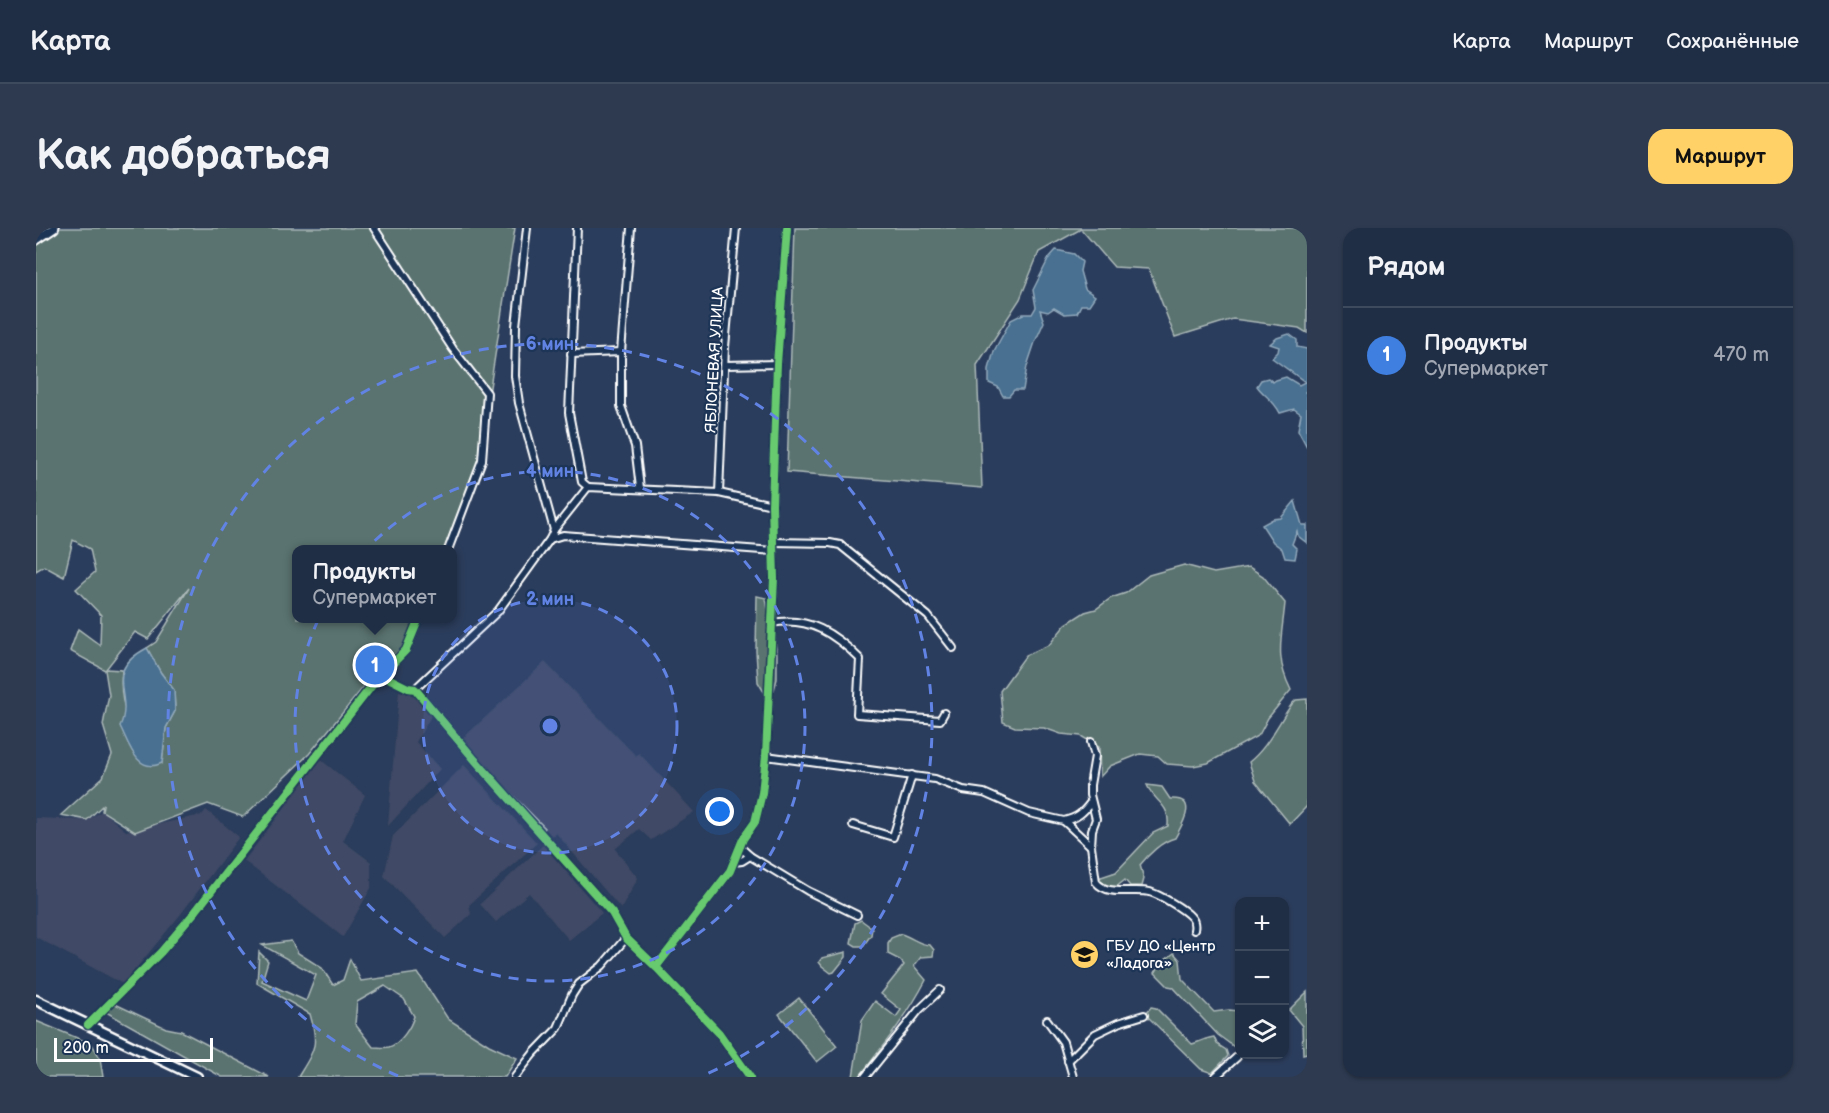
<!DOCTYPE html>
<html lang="ru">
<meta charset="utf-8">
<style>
body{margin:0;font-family:"Balsamiq Sans",sans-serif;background:#2d3a50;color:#f1f3f6}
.controls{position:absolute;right:18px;bottom:18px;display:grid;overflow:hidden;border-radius:12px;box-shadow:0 2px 4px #0004}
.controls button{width:54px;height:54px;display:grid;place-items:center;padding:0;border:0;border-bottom:2px solid #3d4a5e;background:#202e45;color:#f1f3f6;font:30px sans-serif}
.scale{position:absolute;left:18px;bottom:15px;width:159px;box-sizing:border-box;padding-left:6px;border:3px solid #fff;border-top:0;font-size:16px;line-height:21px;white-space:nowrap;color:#fff;-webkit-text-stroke:4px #1d3557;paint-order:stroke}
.you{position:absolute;left:684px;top:584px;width:21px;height:21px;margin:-15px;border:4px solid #fff;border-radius:50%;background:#1a73e8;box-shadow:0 0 0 9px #1a73e833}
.badge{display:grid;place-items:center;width:39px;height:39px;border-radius:50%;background:#ffd166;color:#fff;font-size:20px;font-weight:700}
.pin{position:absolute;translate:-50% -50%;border:3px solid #fff;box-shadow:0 2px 6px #0006}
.popup{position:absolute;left:256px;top:317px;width:165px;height:78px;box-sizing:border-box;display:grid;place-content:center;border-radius:12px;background:#202e45;filter:drop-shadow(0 2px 4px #0005);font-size:20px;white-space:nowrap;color:#a2a8b3}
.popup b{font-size:22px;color:#f1f3f6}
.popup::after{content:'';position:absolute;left:50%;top:100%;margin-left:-12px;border:12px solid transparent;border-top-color:#202e45}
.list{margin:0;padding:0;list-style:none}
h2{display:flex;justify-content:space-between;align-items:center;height:78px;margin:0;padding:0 24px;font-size:26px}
h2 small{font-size:20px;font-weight:400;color:#a2a8b3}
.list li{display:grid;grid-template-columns:39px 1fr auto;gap:18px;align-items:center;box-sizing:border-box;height:96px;padding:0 24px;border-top:2px solid #3d4a5e}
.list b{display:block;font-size:22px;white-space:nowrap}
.list p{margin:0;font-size:20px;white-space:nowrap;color:#a2a8b3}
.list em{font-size:20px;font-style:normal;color:#a2a8b3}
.icon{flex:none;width:33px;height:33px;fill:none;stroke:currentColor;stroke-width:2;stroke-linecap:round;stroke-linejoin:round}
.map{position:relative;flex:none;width:1271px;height:849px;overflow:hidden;border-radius:18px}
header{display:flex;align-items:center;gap:36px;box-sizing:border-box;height:84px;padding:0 30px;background:#202e45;border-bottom:2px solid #3d4a5e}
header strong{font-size:28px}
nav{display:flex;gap:33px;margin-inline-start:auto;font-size:21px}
.intro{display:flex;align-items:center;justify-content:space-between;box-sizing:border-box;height:144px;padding:0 36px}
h1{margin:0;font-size:42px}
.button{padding:15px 27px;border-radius:18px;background:#ffd166;color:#111;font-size:21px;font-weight:700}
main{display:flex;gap:36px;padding:0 36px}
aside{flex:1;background:#202e45;border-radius:18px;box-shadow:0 2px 4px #0004}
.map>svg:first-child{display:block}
.built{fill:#3f4a66}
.green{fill:#5a7370;stroke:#acb9b8;stroke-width:1.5;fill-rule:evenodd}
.water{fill:#486f90;stroke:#91a9bc;stroke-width:1.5}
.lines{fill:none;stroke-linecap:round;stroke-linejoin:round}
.minor-casing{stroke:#fff;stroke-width:10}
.tertiary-casing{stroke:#fff;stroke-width:12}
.secondary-casing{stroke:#fff;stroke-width:13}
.minor{stroke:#1d3557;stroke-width:6}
.tertiary{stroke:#1d3557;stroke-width:8}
.secondary{stroke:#1d3557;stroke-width:8}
.cycleway-casing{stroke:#1d3557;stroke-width:11}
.cycleway{stroke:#67ca6e;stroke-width:8}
.ring{fill:none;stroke:#6183e4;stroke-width:3;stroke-dasharray:10 8}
.labels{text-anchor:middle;stroke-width:4.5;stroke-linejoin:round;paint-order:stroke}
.street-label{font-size:15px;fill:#fff;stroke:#1d3557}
.poi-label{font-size:15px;fill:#fff;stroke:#1d3557;text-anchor:start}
.centre{fill:#6183e4;stroke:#1d3557;stroke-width:3}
.ring-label{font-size:18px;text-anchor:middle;font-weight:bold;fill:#6183e4;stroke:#1d3557;stroke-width:4.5;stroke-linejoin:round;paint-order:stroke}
</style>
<header>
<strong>Карта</strong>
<nav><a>Карта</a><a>Маршрут</a><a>Сохранённые</a></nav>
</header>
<div class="intro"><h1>Как добраться</h1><a class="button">Маршрут</a></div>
<main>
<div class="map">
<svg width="1271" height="849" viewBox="0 0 1271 849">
<rect width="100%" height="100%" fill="#2b3d5c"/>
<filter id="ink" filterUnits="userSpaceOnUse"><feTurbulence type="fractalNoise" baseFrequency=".0167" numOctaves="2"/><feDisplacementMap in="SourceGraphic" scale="12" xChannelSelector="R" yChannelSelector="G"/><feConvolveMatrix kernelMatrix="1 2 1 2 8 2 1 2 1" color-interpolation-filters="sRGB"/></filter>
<g filter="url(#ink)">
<g class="built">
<polygon points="509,434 600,528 603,525 658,584 615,612 603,601 579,621 602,650 585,681 520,605 516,608 426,511"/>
<polygon points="363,463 374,466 383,471 395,488 380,514 404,541 352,598"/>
<polygon points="285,532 329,567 307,613 335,634 335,660 307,709 208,633"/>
<polygon points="428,537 501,615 433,677 435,686 409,710 348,648 357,608"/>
<polygon points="170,582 203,609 144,687 87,756 0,709 0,590 50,592 66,583 90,603 166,587"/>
<polygon points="507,617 566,685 533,712 493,665 460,694 444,676"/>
</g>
<g class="green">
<path d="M23,0H479L441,242L408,321L261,322V390L378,391L366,420L343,440L273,526L207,589L172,576L99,604L66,583L67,577L51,592L25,587L67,549L76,527L67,497L73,467L69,442L34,423L42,401L64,417L65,387L40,361L59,344L54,321L37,312L28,349L8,338L0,343V16ZM153,360L120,414L111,420L125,445L138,462L139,483L130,500L126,535C100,501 81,488 86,442L70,441L99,404L112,411Z"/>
<polygon points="759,0 1271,0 1271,105 1263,100 1197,91 1139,109 1113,41 1078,39 1045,1 1003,24 984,71 941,137 946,260 751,244"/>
<path d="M1148,337L1178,345L1213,339L1227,348L1249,375C1246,409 1238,429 1255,462L1232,490L1223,507L1172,535L1157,538L1131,536L1122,528L1104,526L1074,538L1064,549L1063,519L1045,508L1025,506L1008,500L979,499L967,494L964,463L990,427L1013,417L1030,396L1049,384L1060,381L1075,370L1090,365L1113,347Z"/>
<polygon points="721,368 730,370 735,401 739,410 741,426 741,451 738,462 731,469 722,454 720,423"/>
<path d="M1271,471V578L1254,596L1219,553L1213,534C1232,519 1242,495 1256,476L1260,472Z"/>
<polygon points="457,547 509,600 508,602 505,603 456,550"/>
<path d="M1111,557L1126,559L1134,571C1164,569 1146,597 1139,610C1126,613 1112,627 1104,637L1108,651L1106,658H1094L1089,652L1080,659H1073L1062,652V650L1080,644L1117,605L1132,598C1134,575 1118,574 1111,557Z"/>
<polygon points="825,692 836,700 835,707 827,718 820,718 815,715 819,695"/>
<path d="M865,706C876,709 883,717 894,717L898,722L897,728L885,729L878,738L890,752C872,787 847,818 823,849H817L826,792L839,773L860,789L865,782L845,766L868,737L864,732L852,726V715L855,710Z"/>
<path d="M255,713L262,725L286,740L297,757L307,752L314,731L325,753L382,745L412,791L453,817L481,830L469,849H262C279,821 283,817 274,786L221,755L223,724L232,733L226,753L270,773L280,747L226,717ZM349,758L368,771L378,788C375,799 365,815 353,819C349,820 342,819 337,819L319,796L321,774Z"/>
<polygon points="810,724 810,729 798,744 795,745 786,738 783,734 786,730"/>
<polygon points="1138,725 1144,732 1146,751 1178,784 1193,782 1203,783 1203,819 1201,821 1182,807 1137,759 1132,758 1119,745 1125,735"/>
<polygon points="1271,764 1271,825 1267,826 1266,798 1253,782"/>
<polygon points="763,770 801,818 781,834 743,786"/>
<polygon points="77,775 130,800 145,803 233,849 186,849 70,784"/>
<path d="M1115,779L1120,780L1156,816C1164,814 1170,810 1178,809L1181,816L1190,822L1192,828L1176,845L1165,841L1112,789L1111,784Z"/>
<polygon points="0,793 56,816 64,830 67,849 0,849"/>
</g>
<g class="water">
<polygon points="1020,22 1038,26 1046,34 1044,43 1049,61 1059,68 1053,77 1045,77 1041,85 1028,86 1018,80 1012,84 1004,82 1008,94 999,114 991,138 987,162 978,162 973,168 967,168 962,159 953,155 953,141 958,123 975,92 987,86 996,86 1000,79 997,62 1013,30"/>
<path d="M1253,106L1261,112V119L1271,121V162L1269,164L1271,166V219L1262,202L1265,186L1258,181L1244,185C1237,171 1229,169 1221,158L1225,152L1232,150L1237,154L1240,152L1250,149L1263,157L1269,154L1236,130L1242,124L1243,119L1234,116L1241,110Z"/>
<polygon points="1259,273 1266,297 1271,297 1271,315 1262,308 1261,303 1256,316 1261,321 1259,331 1249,330 1246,321 1237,314 1226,297 1237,291 1245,290"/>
<path d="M111,420L125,445L138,462L139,483L130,500L126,535C101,547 93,516 84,498C99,466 64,445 111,420Z"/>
</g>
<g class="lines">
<defs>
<g id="minor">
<polyline points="338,0 417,121 451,165 446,232 412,322"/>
<polyline points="491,0 480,98 479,148 483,175 518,302"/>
<polyline points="541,0 533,185 546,254 552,259"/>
<polyline points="595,0 585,124 585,178 599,218 604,260"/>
<polyline points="535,126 585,124"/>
<polyline points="689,137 741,136"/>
<polyline points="683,265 689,119 700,0"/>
<polyline points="514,311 527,307 737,323"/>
<polyline points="737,314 794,315 804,317 892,388 917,420"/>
<path d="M736,395C773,388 799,406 824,431L821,486L904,492L908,485"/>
<polyline points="346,447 372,460 379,461 439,532 576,685 590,710 620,739 683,805 714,849"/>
<polyline points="379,461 462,383 514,311 518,302 552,259 683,265 736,277"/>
<path d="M1055,514L1059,528L1054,557V567L1060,591L1056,602L1055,618L1060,654C1072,669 1097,660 1114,664C1124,667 1148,681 1155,689C1159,693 1159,697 1158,702"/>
<polyline points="730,528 899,551 927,562 948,565 993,585 1028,593 1055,618"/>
<path d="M1028,593C1041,590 1047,585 1055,574"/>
<polyline points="817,597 857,609 876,547"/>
<polyline points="704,619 714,628 772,663 821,687"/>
<polyline points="698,634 706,633 714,628"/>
<polyline points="620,739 694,643 707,611 719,594 726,565 730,528 738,350 736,277 741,136 751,0"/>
<polyline points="1011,792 1027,814 1037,849"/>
<polyline points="52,797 125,724 159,684 338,455 370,422 383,390"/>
<polyline points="1032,833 1059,806 1082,795 1108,787"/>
<polyline points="479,849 497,826 522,800 536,767 543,756 566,738 590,710"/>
<polyline points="829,849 883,782 904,762"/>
<polyline points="1179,849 1201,829"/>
</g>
<polyline id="tertiary" points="0,12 18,0"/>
<polyline id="secondary" points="0,772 161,849"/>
</defs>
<use href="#minor" class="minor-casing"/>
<use href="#tertiary" class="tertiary-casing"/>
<use href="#secondary" class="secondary-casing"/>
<use href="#minor" class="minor"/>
<use href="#tertiary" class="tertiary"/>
<use href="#secondary" class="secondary"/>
<defs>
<g id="cycleway">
<polyline points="346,447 372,460 379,461 439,532 576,685 590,710 620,739 683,805 714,849"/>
<polyline points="620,739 694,643 707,611 719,594 726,565 730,528 738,350 736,277 741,136 751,0"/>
<polyline points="52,797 125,724 159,684 338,455 370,422 383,390"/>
</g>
</defs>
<use href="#cycleway" class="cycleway-casing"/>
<use href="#cycleway" class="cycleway"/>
</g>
</g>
<circle cx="514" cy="498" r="127" fill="#6183e4" fill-opacity=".12"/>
<g class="ring">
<circle cx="514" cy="498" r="127"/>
<circle cx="514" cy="498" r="255"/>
<path d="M362 848A382 382 0 1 1 666 848"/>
</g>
<defs>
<symbol id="school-disc" viewBox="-11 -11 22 22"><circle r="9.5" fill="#ffd166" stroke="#1d3557"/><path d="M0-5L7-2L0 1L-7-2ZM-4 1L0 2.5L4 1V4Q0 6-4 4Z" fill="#111"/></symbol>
</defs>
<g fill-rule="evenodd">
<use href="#school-disc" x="1032" y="710" width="33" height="33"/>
</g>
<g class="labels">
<g class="street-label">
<text transform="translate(678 132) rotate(-87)" y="5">ЯБЛОНЕВАЯ УЛИЦА</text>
</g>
<g class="poi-label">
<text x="1070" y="723">ГБУ ДО «Центр<tspan x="1070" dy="17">«Ладога»</tspan></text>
</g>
</g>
<circle cx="514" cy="498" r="9" class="centre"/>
<g class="ring-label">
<text x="514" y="122">6 мин</text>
<text x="514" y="249">4 мин</text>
<text x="514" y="377">2 мин</text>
</g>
</svg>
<div class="controls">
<button>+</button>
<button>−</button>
<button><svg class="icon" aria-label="layers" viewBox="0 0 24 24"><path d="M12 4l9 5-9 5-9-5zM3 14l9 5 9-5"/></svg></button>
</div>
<div class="scale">200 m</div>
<div class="you"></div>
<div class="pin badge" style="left:339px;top:437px;background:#3f7fe0">1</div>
<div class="popup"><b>Продукты</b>Супермаркет</div>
</div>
<aside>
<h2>Рядом<small></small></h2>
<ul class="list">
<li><span class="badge" style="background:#3f7fe0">1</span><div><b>Продукты</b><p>Супермаркет</p></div><em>470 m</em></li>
</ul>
</aside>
</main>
